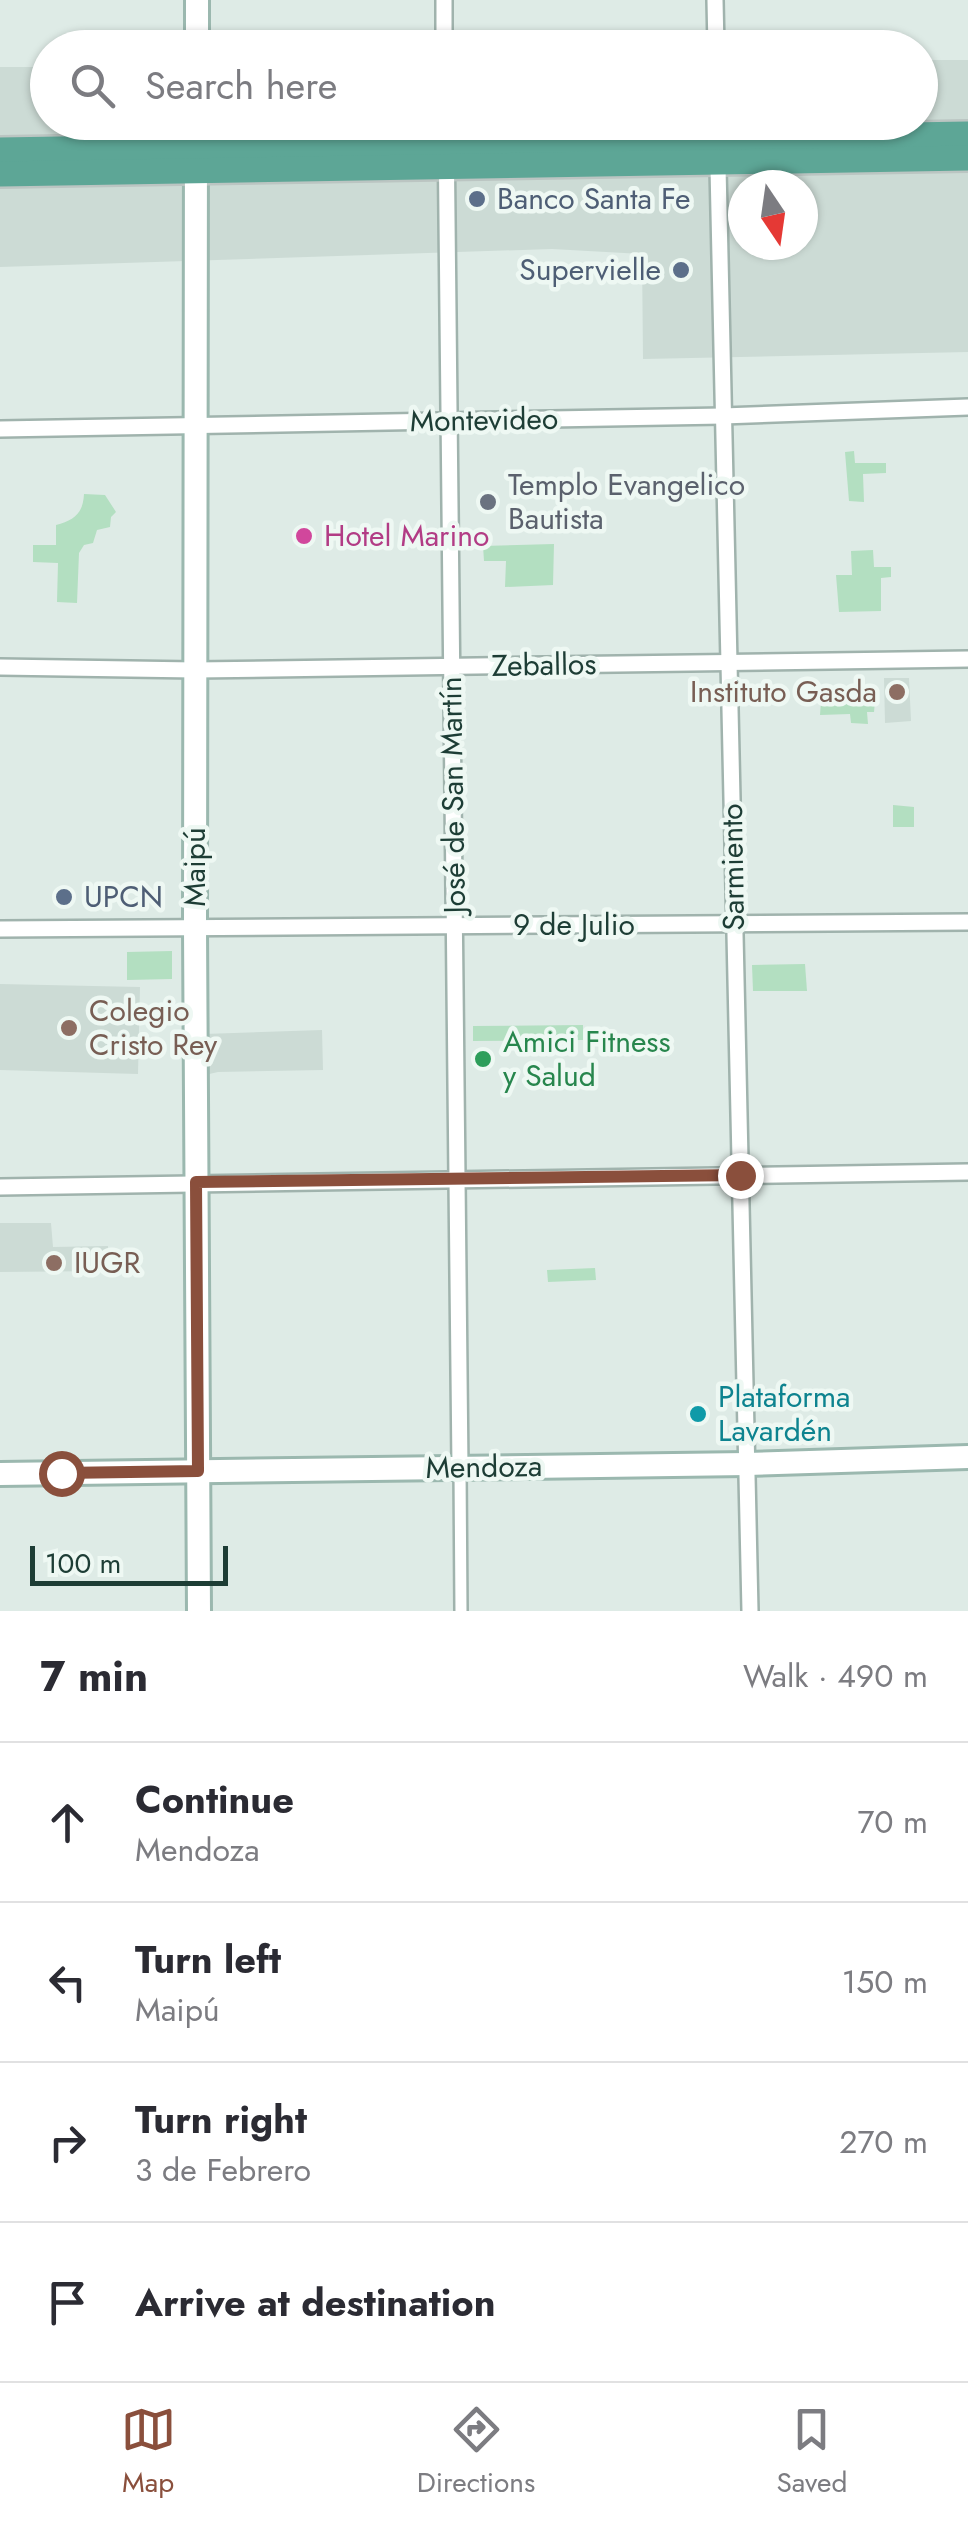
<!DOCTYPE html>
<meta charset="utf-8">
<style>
body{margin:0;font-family:Jost,sans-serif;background:#f7f7f7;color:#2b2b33}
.compass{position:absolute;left:728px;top:170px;width:90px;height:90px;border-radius:50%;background:#fff;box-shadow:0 2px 8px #0004;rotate:167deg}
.scale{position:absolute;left:30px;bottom:25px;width:198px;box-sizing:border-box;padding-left:10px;border:5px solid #1d3d35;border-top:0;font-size:28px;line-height:35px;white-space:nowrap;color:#1d3d35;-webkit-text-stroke:8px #eef8f3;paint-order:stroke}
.stop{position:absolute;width:30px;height:30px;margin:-22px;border:8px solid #8a4f3c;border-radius:50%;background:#fff}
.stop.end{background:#8a4f3c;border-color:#fff;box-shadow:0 2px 10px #0008}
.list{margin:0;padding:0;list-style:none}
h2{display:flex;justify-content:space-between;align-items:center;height:130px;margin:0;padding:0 40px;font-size:42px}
h2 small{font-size:32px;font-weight:400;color:#7c7c81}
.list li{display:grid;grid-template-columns:65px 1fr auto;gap:30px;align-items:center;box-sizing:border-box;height:160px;padding:0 40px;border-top:2px solid #e1e1e2}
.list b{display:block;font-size:38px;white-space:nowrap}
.list p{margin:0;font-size:32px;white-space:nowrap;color:#7c7c81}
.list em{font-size:32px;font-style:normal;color:#7c7c81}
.icon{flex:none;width:55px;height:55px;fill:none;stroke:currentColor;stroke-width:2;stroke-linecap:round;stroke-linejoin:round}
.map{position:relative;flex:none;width:968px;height:1611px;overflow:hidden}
.search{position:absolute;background:#fff;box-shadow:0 2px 8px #0004;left:30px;right:30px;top:30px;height:110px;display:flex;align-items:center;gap:25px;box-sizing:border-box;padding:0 35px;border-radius:55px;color:#7c7c81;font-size:38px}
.sheet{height:770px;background:#fff}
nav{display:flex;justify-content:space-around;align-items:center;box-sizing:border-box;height:140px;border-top:2px solid #e1e1e2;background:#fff;font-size:28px;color:#7c7c81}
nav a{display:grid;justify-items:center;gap:5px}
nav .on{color:#8a4f3c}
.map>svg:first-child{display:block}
.built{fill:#ccdbd5;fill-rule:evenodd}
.green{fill:#b3dfc1}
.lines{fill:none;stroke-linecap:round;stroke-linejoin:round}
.pedestrian-casing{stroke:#a0b3ad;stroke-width:16}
.minor-casing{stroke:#a0b3ad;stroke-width:20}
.secondary-casing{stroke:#9bb8af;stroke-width:28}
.primary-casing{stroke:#bbc5c2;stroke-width:30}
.pedestrian{stroke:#fff;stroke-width:11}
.minor{stroke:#fff;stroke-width:15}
.secondary{stroke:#fff;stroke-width:22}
.primary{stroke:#5da696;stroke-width:25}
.route{stroke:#8a4f3c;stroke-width:12}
.service-dot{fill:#5c6f8a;stroke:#eef8f3;stroke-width:4}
.worship-dot{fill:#6b7280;stroke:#eef8f3;stroke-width:4}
.hotel-dot{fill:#d1479c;stroke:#eef8f3;stroke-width:4}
.education-dot{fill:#8d6e63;stroke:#eef8f3;stroke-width:4}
.leisure-dot{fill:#2e9e5b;stroke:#eef8f3;stroke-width:4}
.culture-dot{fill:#0f9aa8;stroke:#eef8f3;stroke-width:4}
.labels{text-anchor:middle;stroke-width:9;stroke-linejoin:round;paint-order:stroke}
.service-label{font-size:30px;fill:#4e5e75;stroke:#eef8f3;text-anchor:start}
.street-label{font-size:30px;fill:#1d3d35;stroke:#eef8f3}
.worship-label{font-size:30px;fill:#5b616d;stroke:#eef8f3;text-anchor:start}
.hotel-label{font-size:30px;fill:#b23c85;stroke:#eef8f3;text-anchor:start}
.education-label{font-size:30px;fill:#785e54;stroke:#eef8f3;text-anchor:start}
.leisure-label{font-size:30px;fill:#27864d;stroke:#eef8f3;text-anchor:start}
.culture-label{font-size:30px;fill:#0d838f;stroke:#eef8f3;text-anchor:start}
</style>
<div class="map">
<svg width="968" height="1611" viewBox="0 0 968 1611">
<rect width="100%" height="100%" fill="#deebe6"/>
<g class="built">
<path d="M921,60H968V352L643,359L642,254L552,249L0,267V67H47L48,122H920ZM743,185H803V245H743Z"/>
<polygon points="884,678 909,678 911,721 885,723"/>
<polygon points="0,984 140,987 138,1074 0,1070"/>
<polygon points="322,1030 323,1070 218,1072 205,1075 204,1034"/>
<polygon points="0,1223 51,1223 53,1247 108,1246 107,1271 0,1272"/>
</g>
<g class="green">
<polygon points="854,451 855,463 886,463 886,473 863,474 864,502 849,501 845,452"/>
<path d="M84,494L105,495L116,512L111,517L110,527L97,530L93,543L84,545L79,553L77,603L57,602L58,563L33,562V545H56V525C74,520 83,514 84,494Z"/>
<polygon points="554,544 553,585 505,587 506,561 484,561 483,546"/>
<polygon points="873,550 874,567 891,567 891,577 881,578 881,611 839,612 836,575 852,575 851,551"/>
<polygon points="821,701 875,701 874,712 867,712 868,724 851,723 850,714 820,715"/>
<polygon points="893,805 914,807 914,827 893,827"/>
<polygon points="172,951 172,979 127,980 127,952"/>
<polygon points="805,964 807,991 753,991 752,965"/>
<polygon points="583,1025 583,1040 473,1041 473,1026"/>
<polygon points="595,1268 596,1280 548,1282 547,1270"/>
</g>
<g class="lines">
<defs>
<polyline id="pedestrian" points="460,1468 461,1611"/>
<g id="minor">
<polyline points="444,0 444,48"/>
<polyline points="715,0 716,48"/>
<polyline points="446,122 460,1468"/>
<polyline points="717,122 750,1611"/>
<polyline points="0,429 723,416 968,407"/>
<polyline points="0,667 195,670 968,659"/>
<polyline points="0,929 968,922"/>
<polyline points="0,1187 968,1172"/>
</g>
<g id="secondary">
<polyline points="197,48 197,0"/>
<polyline points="196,122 195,928 199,1611"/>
<polyline points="0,1474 747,1464 968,1457"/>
</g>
<g id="primary">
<polyline points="0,150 968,134"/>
<polyline points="0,174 968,158"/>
</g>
</defs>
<use href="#pedestrian" class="pedestrian-casing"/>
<use href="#minor" class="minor-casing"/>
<use href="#secondary" class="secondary-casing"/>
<use href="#primary" class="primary-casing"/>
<use href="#pedestrian" class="pedestrian"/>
<use href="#minor" class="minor"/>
<use href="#secondary" class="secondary"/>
<use href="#primary" class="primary"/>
</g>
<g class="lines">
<polyline class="route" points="61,1473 198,1471 196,1182 740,1175"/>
</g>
<g class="service-dot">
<circle cx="477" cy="199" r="10"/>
<circle cx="681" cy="270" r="10"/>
<circle cx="64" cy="897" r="10"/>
</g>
<circle class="worship-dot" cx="488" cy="502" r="10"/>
<circle class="hotel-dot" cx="304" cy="536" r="10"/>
<g class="education-dot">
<circle cx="897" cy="692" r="10"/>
<circle cx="69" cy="1028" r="10"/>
<circle cx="54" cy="1263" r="10"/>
</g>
<circle class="leisure-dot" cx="483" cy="1059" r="10"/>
<circle class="culture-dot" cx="698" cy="1414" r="10"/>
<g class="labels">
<g class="service-label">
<text x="497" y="209">Banco Santa Fe</text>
<text x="661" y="280" text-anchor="end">Supervielle</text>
<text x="84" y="907">UPCN</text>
</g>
<g class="street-label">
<text transform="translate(484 420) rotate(-1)" y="10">Montevideo</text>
<text transform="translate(544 665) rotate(-1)" y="10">Zeballos</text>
<text transform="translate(453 795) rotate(-91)" y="10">José de San Martín</text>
<text transform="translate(195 867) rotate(-90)" y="10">Maipú</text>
<text transform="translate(733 867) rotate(-91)" y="10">Sarmiento</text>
<text x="574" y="935">9 de Julio</text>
<text transform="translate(484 1467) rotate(-1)" y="10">Mendoza</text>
</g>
<g class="worship-label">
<text x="508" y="495">Templo Evangelico<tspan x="508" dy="34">Bautista</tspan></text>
</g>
<g class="hotel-label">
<text x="324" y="546">Hotel Marino</text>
</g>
<g class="education-label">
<text x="877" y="702" text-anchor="end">Instituto Gasda</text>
<text x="89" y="1021">Colegio<tspan x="89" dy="34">Cristo Rey</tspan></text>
<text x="74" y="1273">IUGR</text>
</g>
<g class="leisure-label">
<text x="503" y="1052">Amici Fitness<tspan x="503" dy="34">y Salud</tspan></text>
</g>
<g class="culture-label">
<text x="718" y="1407">Plataforma<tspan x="718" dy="34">Lavardén</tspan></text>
</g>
</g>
</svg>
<svg class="compass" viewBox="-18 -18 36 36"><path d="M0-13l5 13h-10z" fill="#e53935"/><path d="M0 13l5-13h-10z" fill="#7c7c81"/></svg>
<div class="scale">100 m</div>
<div class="stop" style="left:61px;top:1473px"></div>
<div class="stop end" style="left:740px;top:1175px"></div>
<div class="search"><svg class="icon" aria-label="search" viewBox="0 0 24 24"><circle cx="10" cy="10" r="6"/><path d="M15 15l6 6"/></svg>Search here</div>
</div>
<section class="sheet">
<h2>7 min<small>Walk · 490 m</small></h2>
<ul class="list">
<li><svg class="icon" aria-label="ahead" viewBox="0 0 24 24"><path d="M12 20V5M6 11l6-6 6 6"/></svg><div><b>Continue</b><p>Mendoza</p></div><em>70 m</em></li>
<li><svg class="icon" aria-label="left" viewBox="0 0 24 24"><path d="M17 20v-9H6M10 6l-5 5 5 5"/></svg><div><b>Turn left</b><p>Maipú</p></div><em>150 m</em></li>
<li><svg class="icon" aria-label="right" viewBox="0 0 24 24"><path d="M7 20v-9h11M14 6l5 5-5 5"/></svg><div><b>Turn right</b><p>3 de Febrero</p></div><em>270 m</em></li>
<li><svg class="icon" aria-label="arrive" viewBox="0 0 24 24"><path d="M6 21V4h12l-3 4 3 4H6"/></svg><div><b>Arrive at destination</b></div></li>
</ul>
</section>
<nav>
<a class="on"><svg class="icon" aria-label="map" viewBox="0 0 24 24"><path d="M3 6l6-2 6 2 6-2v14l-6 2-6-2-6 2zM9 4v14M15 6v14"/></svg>Map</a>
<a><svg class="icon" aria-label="directions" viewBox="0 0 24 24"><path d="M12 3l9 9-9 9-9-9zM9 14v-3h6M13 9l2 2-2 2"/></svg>Directions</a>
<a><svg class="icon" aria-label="saved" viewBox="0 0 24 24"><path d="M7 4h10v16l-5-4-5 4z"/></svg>Saved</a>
</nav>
